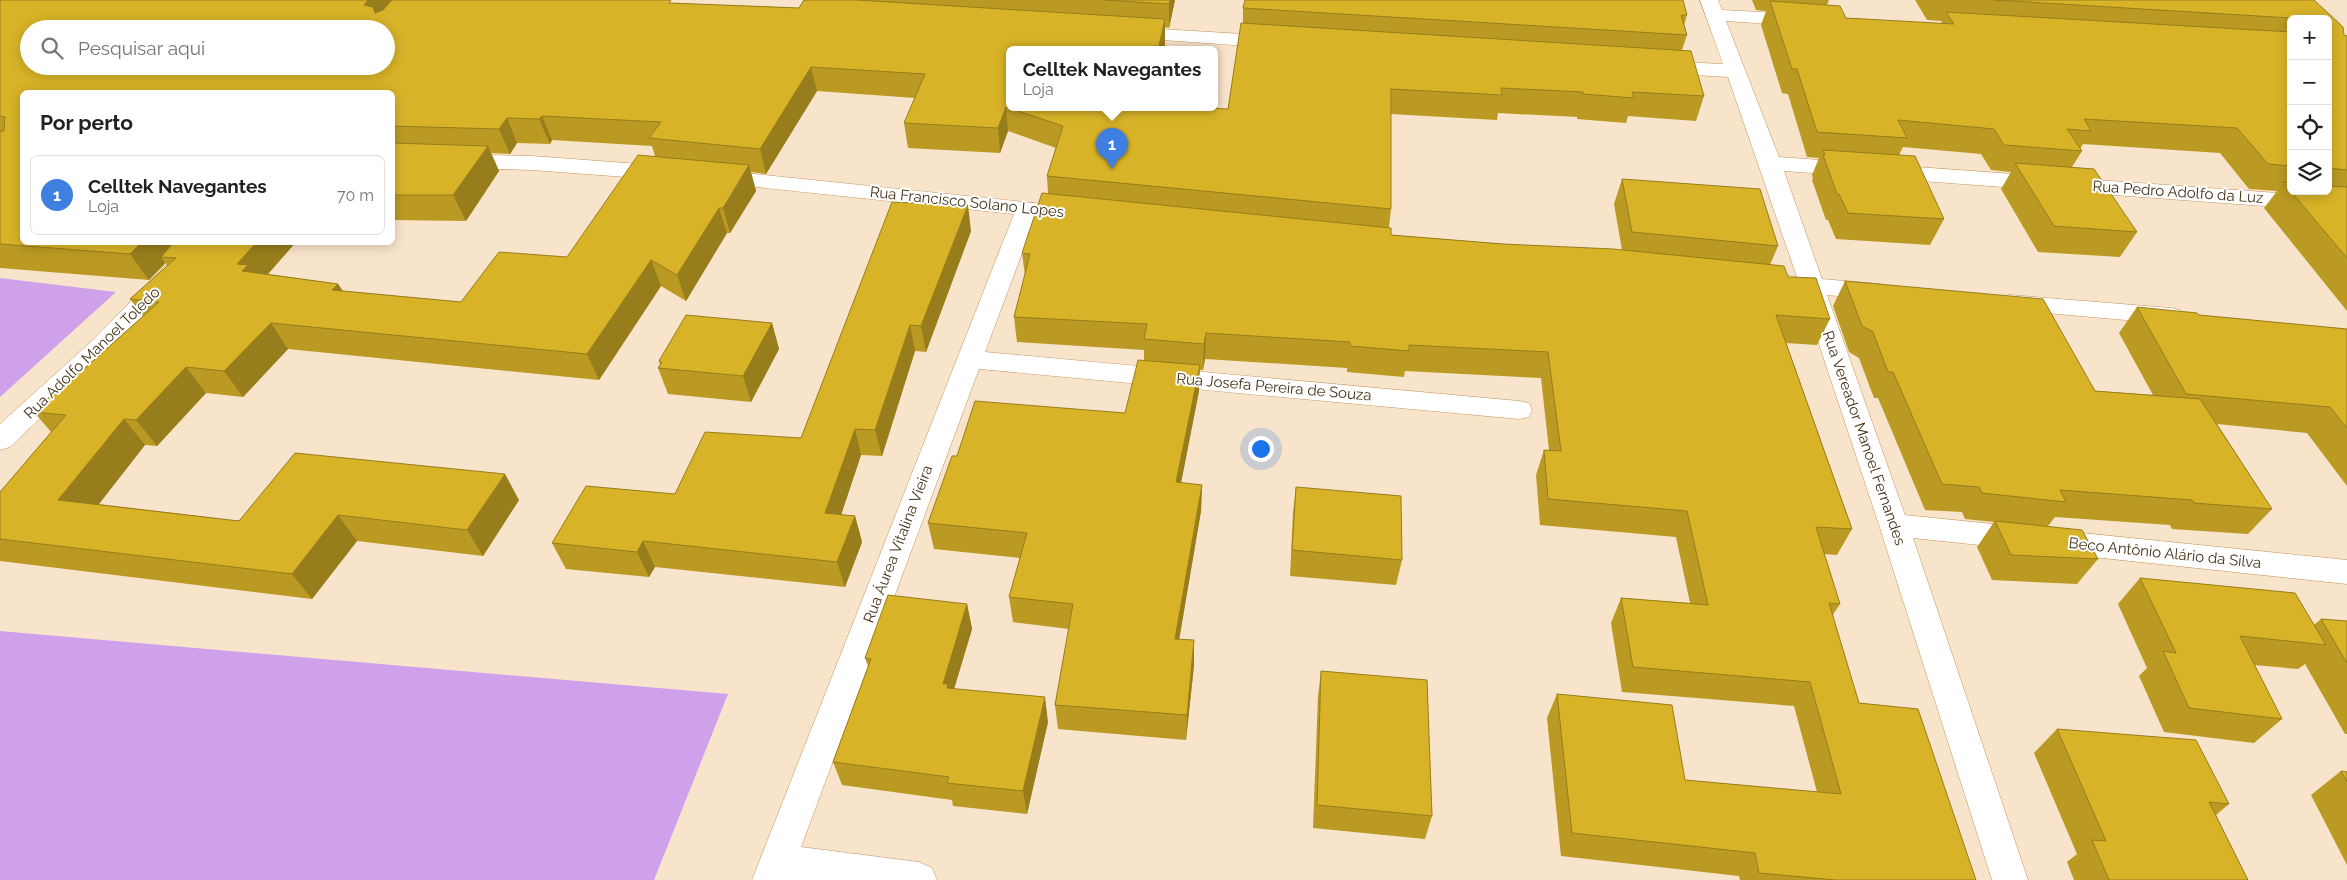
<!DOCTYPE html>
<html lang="pt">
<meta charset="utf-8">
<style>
body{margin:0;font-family:Raleway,sans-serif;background:#f2f2f2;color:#202124}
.controls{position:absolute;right:15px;top:15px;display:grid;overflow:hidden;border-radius:8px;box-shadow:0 2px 12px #0003}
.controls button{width:45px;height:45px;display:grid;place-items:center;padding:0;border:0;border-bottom:1px solid #e0e0e0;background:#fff;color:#202124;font:25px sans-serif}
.you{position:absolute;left:1260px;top:448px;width:18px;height:18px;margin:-12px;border:4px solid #fff;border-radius:50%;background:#1a73e8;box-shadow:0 0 0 8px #1a73e833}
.badge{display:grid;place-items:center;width:32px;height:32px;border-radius:50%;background:#7c3aed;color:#fff;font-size:16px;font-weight:700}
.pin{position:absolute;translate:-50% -41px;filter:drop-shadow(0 1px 2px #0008)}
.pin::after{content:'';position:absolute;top:26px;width:18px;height:15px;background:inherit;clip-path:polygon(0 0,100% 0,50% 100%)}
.popup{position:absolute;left:1006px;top:46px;width:212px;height:65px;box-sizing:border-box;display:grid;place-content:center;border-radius:8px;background:#fff;filter:drop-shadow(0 1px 4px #0005);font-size:16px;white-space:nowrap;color:#757577}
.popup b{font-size:19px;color:#202124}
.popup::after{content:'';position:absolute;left:50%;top:100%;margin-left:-10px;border:10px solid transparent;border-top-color:#fff}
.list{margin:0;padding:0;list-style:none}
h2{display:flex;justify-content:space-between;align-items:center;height:65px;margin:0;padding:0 20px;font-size:21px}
h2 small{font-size:16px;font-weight:400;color:#757577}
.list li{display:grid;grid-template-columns:32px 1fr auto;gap:15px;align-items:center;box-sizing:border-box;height:80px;margin:0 10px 10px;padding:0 10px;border:1px solid #e0e0e0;border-radius:8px}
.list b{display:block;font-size:19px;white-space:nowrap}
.list p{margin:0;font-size:16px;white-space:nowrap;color:#757577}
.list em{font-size:16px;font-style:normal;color:#757577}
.icon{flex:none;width:28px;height:28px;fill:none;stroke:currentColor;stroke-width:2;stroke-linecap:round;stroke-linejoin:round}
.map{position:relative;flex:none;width:2347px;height:880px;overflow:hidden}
.search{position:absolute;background:#fff;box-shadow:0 2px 12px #0003;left:20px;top:20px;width:375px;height:55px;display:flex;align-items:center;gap:12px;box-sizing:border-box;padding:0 18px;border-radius:28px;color:#757577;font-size:19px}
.panel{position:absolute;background:#fff;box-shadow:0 2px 12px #0003;left:20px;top:90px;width:375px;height:155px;border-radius:8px}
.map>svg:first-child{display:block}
.green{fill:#cea1ea}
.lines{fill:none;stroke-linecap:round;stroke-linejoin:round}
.minor-casing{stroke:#c49456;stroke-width:1}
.minor{fill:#fff;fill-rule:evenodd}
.wall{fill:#ba9a22;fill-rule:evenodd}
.shaded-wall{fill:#977d1c}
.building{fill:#d8b328;stroke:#977d1c;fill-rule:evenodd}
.labels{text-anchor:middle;stroke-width:4;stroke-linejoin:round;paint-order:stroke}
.street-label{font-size:15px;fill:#453117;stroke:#fff}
</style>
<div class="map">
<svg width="2347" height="880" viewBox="0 0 2347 880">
<rect width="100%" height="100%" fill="#f8e3cb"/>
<g class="green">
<polygon points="0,278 116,292 0,397"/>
<polygon points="0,631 728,694 654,880 0,880"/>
</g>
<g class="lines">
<defs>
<g id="minor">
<polygon points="1700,0 1718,0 1722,10 1800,14 1807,16 1809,20 1807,24 1800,26 1726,21 1779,157 2347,198 2347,212 1784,171 1822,279 1880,284 1889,286 1892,292 1889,298 1880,300 1827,295 1905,515 2347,560 2347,584 1913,538 2028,880 1992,880 1879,525 1802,293 1772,288 1769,283 1772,278 1781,275 1797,277 1728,77 1659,73 1652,71 1649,67 1652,63 1659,61 1723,64"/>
<polygon points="1127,27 1277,36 1284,38 1287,42 1284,46 1277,48 1120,37 1117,33 1120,29"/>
<polygon points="392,153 532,156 666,166 674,168 677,173 674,178 666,180 532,170 392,166"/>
<polygon points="716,170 1082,208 1085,213 1082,218 1074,220 1036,216 985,352 1519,401 1529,403 1532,410 1529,417 1519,419 979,369 801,847 919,862 932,868 937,880 752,880 1014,214 708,182 705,177 708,172"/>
<polygon points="189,242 213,242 138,325 10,447 0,450 0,424 95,338"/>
<polygon points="2010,295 2171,308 2180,310 2183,316 2180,322 2171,324 2001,309 1998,303 2001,297"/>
</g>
</defs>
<use href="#minor" class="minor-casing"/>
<use href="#minor" class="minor"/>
</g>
<g class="wall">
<path d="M0,0L673,3L799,8L804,0H1175L1169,28L1165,27V43L1164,50H1010V108L1228,109L1243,24V8L1687,15L1684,25L1687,35L1682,50L1704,96L1696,121L1628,116L1626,123L1577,119V117L1498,113L1497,120L1391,114V209L1389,227L1391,235L1503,244L1622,250L1614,204L1622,179L1778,246L1770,265L1788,277L1830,319L1817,345L1786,343L1852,529L1837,555L1824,554L1840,604L1832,616L1859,703L1976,880H1740L1739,876L1561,856L1547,718L1557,694L1685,780L1817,792L1794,706L1622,692L1611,623L1621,598L1690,603L1676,537L1540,525L1536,475L1544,450H1549L1541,378L1405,371L1404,377L1347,372V368L1205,359L1203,370H1199V391L1181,483L1202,485L1201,511L1179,639L1194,665L1186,740L1058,729L1055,705L1069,629L1013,622L1009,597L1020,558L934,549L928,523L957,456L1125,413L1144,360V350L1017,342L1014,317L1025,275L1022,253L1048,194L1047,176L1056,148L1008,131L1000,153L908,148L904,123L915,98L817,91L766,174L751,172L756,191L730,233H727L686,301L661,286L599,380L288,349L243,397L206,393L157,446L145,445L98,504L239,521L519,500L483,556L357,541L312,599L0,561V492L51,432L34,412L143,316L130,299L167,266L166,263L149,280L0,268ZM29,29H386V66ZM392,92V220L466,221L499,171L491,153L510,154L517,143L550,144L552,140L652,146L655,156L567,257L461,302L343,291L338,284L268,274L296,242H22Z"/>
<path d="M1752,0H1829L1827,5L1846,18L1941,24L1942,21L1927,20L1915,0H2314L2344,35L2347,36V311L2264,208L2277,191L2249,189L2220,153L2083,144L2080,149L2082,151L2072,167L2137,232L2120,257L2038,252L2001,189L2011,172L1991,170L1981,154L1903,147L1899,155L1944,219L1930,245L1836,239L1828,220H1826L1812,180L1813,178L1812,175L1819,158L1807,157L1788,94L1782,93L1761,25L1766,11L1756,10ZM2291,19H2328V191H2291Z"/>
<polygon points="971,231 926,352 915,351 882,456 861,455 841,515 855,516 862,542 845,587 655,567 649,577 566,569 552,543 675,494 801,438"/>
<polygon points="1845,281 2095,391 2153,395 2119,333 2137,307 2199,315 2347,329 2347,486 2307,433 2217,424 2272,509 2248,534 2172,529 2170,525 2055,517 2048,526 2098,559 2077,584 1992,580 1977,547 1994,522 1965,519 1962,512 1925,510 1878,398 1874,398 1859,358 1849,352 1833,306"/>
<polygon points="772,323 779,349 751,402 668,394 658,368 660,365 659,361"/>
<polygon points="1296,487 1402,560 1396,585 1290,576 1293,513"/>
<polygon points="2140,578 2314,625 2321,619 2347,621 2347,734 2345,734 2305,664 2298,669 2254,665 2282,719 2254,743 2164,732 2139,676 2147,668 2118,604"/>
<polygon points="967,604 972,629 954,689 1048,722 1027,814 953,806 952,800 842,785 833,762 868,666 865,658"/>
<polygon points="1321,671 1432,816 1425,839 1313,828 1318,696"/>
<polygon points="2057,729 2229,804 2216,815 2248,880 2074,880 2067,862 2077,854 2034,753"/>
<polygon points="2341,771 2347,772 2347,865 2311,795"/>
</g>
<g class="shaded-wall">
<polygon points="368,0 392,0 383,29 364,5"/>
<polygon points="1170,0 1175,0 1169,28 1169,4"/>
<polygon points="1165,19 1165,43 1164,50 1158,50"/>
<polygon points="306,66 340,66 320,91 307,69"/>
<polygon points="811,67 817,91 766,174 760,149"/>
<polygon points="1006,107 1008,131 1000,153 998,128"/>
<polygon points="542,116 552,140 550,144 539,119"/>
<polygon points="507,118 517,143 510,154 499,129"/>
<polygon points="488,146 499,171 466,221 453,195"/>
<polygon points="749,165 756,191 730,233 723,208"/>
<polygon points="968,205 971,231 926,352 921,326"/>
<polygon points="719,208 727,233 686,301 677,275"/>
<polygon points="142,242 186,242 161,257 165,263 149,280 130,254"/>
<polygon points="257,242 296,242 260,283 259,297 237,264"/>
<polygon points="651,260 661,286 599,380 587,354"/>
<polygon points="338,284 354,310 332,290"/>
<polygon points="271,323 288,349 243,397 224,371"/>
<polygon points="772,323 779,349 751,402 743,376"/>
<polygon points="910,325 915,351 882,456 875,430"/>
<polygon points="1206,333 1205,359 1203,370 1204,344"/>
<polygon points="1200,365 1199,391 1176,508 1176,482"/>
<polygon points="186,367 206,393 157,446 136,420"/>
<polygon points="124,419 145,445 82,526 58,500"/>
<polygon points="855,429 861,455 833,539 825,513"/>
<polygon points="505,474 519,500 483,556 467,530"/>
<polygon points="1202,485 1201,511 1175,664 1175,639"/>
<polygon points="338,515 357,541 312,599 292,574"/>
<polygon points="855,516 862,542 845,587 837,562"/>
<polygon points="643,541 655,567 649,577 637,552"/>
<polygon points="967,604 972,629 951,699 943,684"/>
<polygon points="1194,640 1194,665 1186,740 1187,715"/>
<polygon points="1045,697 1048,722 1027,814 1023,791"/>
</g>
<g class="building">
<path d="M0,0H368L364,5L373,7L375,13L383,10L392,0H671L669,3L799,8L804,0H856L1165,19L1158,50H1010V108H1208L1228,109L1241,23L1691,51L1704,96L1632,92L1634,98L1583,94V92L1501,88L1502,95L1391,89V209L1047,176L1063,126L1006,107L998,128L904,123L925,74L811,67L760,149L649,138L661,122L542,116L539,119L507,118L499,129L392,126V92H22V242H142L130,254L0,244V131H4L5,117L0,116ZM29,29H386V66H333L331,69H307V66H29Z"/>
<polygon points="1105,0 1170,0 1169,4"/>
<polygon points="1245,0 1683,0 1687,15 1681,15 1687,35 1243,8"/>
<polygon points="1994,0 2314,0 2343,27 2344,35 2347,36 2347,170 2328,168 2328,19 2307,19"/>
<polygon points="1770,1 1840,6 1846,18 1954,24 1946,12 2291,32 2291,166 2268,164 2237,128 2084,119 2091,131 2067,129 2082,151 2004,145 1994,129 1898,120 1907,138 1817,132 1797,69 1792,69"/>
<polygon points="392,143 488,146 453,195 392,195"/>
<polygon points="1823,150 1915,156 1944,219 1848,213 1839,194 1837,194 1823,155 1825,155"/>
<polygon points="638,155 749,165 723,208 719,208 677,275 651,260 587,354 271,323 224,371 186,367 136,420 124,419 58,500 239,521 295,453 505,474 467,530 338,515 292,574 0,539 0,492 66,415 34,412 78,369 83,370 159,302 130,299 176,258 161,257 174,242 257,242 237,264 248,265 242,271 338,284 332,290 461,302 499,252 567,257"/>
<polygon points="2015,163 2094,169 2137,232 2054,226"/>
<polygon points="1622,179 1760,189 1778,246 1632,232"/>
<polygon points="2283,182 2291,183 2291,191 2328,191 2328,186 2347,187 2347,258"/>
<polygon points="1042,193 1391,228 1391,235 1503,244 1613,249 1784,266 1788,277 1816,278 1830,319 1776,315 1852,529 1816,527 1840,604 1829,603 1859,703 1918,709 1976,880 1836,880 1759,873 1755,853 1572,833 1557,694 1672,705 1685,780 1841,794 1810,682 1633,667 1621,598 1708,605 1687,511 1548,499 1544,450 1561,451 1548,352 1409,345 1409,351 1350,346 1350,342 1206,333 1204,344 1144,339 1147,324 1014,317 1030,254 1022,253"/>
<polygon points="892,202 968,205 921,326 910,325 875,430 855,429 825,513 855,516 837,562 643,541 637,552 552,543 586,486 675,494 705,432 801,438"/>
<polygon points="1845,281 2043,299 2095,391 2200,399 2272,509 2194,503 2192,500 2060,490 2066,502 1982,493 1979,487 1942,484 1893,372 1888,372 1873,332 1862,326"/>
<polygon points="2137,307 2197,313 2199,315 2347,329 2347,428 2330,407 2186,394"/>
<polygon points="686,315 772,323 743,376 658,368 662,362 659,361"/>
<polygon points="1138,360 1200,365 1176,482 1202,485 1175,639 1194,640 1187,715 1055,705 1073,604 1009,597 1027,533 928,523 952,456 957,456 975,401 1125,413"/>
<polygon points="1296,487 1401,496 1402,560 1292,550"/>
<polygon points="1995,521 2082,530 2098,559 2011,555"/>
<polygon points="2140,578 2295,593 2326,645 2240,636 2282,719 2189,708 2163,651 2176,653"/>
<polygon points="888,595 967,604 943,684 948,684 947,688 1045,697 1023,791 947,783 949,777 833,762 871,659 865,658"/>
<polygon points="2321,619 2347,621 2347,663"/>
<polygon points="1321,671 1427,680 1432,816 1317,805"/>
<polygon points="2057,729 2196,740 2229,804 2209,802 2248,880 2109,880 2092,840 2106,841"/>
<polygon points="2341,771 2347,772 2347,782"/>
</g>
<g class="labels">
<g class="street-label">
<text transform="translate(2178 192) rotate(4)" y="5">Rua Pedro Adolfo da Luz</text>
<text transform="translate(967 202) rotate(6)" y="5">Rua Francisco Solano Lopes</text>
<text transform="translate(92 353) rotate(-44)" y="5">Rua Adolfo Manoel Toledo</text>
<text transform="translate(1274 387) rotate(5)" y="5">Rua Josefa Pereira de Souza</text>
<text transform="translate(1864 438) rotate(71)" y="5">Rua Vereador Manoel Fernandes</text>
<text transform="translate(898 544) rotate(-69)" y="5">Rua Áurea Vitalina Vieira</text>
<text transform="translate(2165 553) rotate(6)" y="5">Beco Antônio Alário da Silva</text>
</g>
</g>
</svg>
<div class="controls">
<button>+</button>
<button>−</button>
<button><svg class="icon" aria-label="locate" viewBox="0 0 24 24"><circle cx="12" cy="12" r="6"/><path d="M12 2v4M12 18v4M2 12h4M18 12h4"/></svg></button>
<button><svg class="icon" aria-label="layers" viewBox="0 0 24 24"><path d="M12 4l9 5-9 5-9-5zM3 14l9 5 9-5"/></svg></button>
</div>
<div class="you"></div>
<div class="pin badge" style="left:1112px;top:169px;background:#3f7fe0">1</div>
<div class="popup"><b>Celltek Navegantes</b>Loja</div>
<div class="search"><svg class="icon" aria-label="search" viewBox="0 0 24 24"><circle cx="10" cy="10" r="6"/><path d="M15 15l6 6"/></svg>Pesquisar aqui</div>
<section class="panel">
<h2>Por perto<small></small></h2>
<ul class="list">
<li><span class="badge" style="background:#3f7fe0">1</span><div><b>Celltek Navegantes</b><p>Loja</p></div><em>70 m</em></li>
</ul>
</section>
</div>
